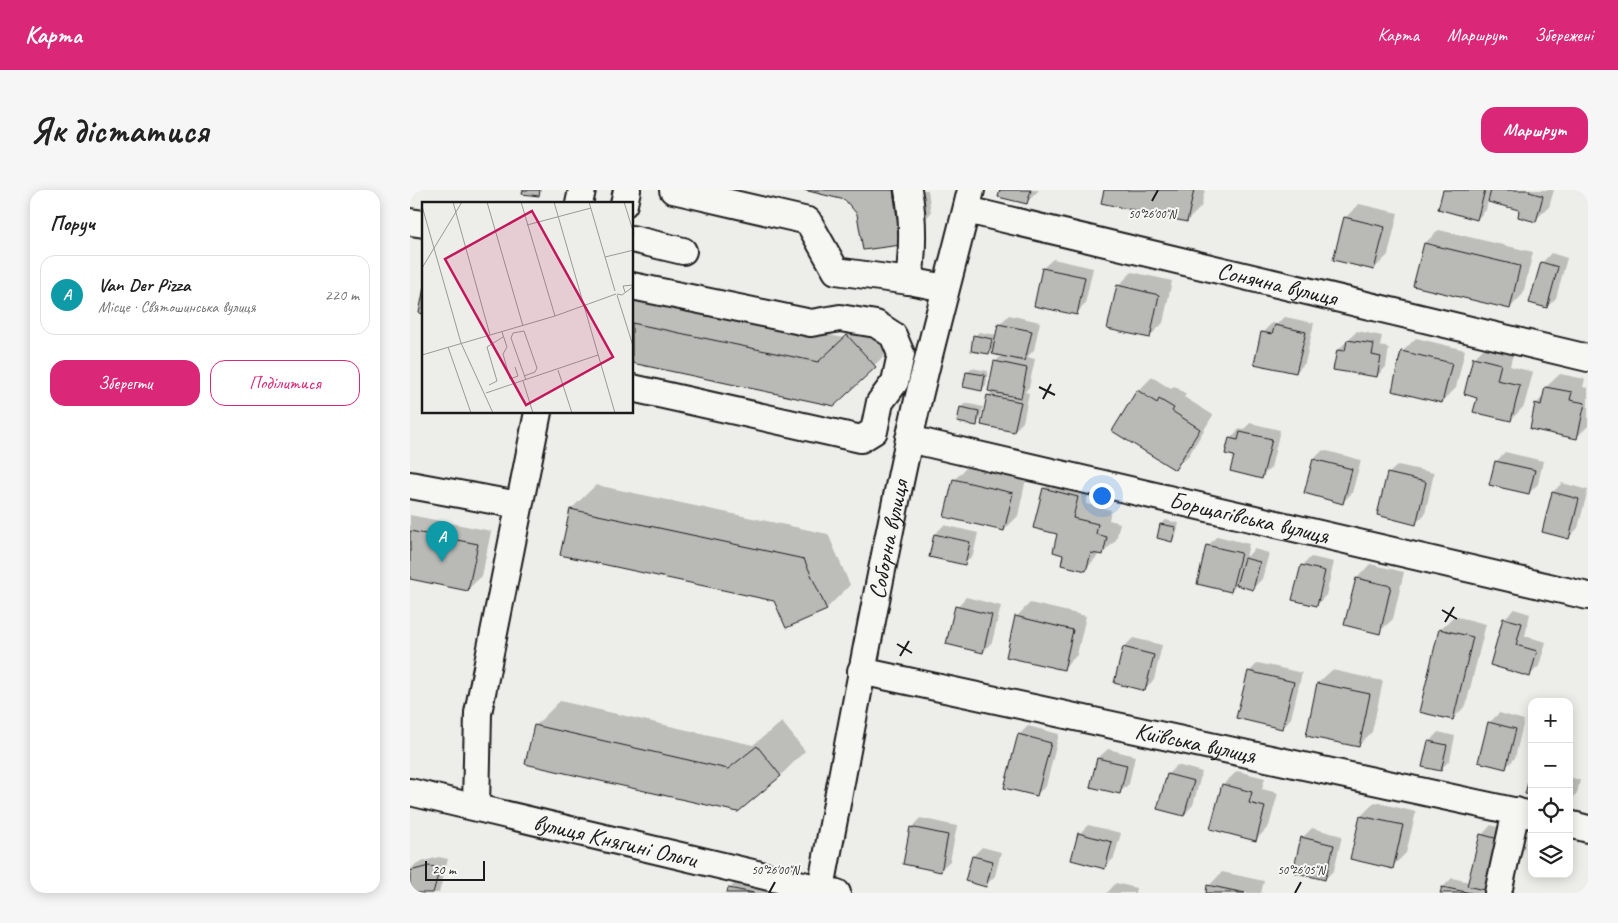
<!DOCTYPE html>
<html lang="uk">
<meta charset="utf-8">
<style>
body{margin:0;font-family:Caveat,sans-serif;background:#f6f6f6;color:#222}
.controls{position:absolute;right:15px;bottom:15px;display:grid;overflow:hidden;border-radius:10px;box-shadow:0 2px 12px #0003}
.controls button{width:45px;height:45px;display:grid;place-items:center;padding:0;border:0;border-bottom:1px solid #e0e0e0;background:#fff;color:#222;font:25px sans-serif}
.scale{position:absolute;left:15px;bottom:12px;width:60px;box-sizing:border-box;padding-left:5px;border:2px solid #1c1c1c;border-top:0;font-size:14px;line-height:18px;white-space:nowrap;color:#1c1c1c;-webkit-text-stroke:4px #f6f6f2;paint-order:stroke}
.you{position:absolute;left:691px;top:305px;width:18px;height:18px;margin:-12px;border:4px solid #fff;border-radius:50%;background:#1a73e8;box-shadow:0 0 0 8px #1a73e833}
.badge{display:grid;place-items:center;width:32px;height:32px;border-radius:50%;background:#db2777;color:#fff;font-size:16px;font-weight:700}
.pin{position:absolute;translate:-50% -41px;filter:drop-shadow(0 1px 2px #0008)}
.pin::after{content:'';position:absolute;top:26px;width:18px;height:15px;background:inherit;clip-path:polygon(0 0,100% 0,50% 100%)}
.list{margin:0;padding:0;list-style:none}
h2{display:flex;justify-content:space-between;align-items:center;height:65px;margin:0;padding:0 20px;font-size:21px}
h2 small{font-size:16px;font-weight:400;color:#767676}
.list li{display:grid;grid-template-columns:32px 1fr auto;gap:15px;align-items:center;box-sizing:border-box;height:80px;margin:0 10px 10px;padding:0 10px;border:1px solid #e0e0e0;border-radius:15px}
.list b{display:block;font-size:19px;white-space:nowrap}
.list p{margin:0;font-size:16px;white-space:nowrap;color:#767676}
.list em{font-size:16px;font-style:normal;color:#767676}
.actions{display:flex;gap:10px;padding:15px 20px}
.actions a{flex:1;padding:11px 0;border:1px solid #db2777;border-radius:15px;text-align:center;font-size:18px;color:#db2777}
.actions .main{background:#db2777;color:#fff}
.icon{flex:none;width:28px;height:28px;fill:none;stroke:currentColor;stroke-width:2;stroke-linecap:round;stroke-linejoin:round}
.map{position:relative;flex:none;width:1178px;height:703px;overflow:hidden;border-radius:15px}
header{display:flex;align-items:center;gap:30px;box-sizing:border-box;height:70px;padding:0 25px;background:#db2777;color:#fff}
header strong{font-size:24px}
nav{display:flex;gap:28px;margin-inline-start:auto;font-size:18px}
.intro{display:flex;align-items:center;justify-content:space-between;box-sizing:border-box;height:120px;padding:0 30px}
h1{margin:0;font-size:35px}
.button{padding:12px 22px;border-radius:15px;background:#db2777;color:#fff;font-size:18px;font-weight:700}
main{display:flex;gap:30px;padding:0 30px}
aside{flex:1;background:#fff;border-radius:15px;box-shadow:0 2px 12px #0003}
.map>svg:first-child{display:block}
.shadow{fill:#0003}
.building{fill:#b9b9b6;stroke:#1c1c1c}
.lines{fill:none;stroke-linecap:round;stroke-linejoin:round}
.minor-casing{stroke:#1c1c1c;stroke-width:30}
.minor{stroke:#f6f6f2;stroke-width:26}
.ticks{fill:none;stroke:#1c1c1c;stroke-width:2}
.labels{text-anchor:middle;stroke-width:4;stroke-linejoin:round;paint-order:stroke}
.street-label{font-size:24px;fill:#1c1c1c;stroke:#f6f6f2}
.inset-road{fill:none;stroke:#999997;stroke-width:1}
.view{fill:#c2185b;fill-opacity:0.15;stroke:#c2185b;stroke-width:2.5}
.inset-edge{fill:none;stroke:#1c1c1c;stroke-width:2.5}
.ticks-label{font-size:12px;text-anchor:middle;fill:#1c1c1c;stroke:#f6f6f2;stroke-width:4;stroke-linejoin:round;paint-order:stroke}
</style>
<header>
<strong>Карта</strong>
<nav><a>Карта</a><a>Маршрут</a><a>Збережені</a></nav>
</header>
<div class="intro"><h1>Як дістатися</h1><a class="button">Маршрут</a></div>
<main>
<aside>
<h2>Поруч<small></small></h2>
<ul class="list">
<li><span class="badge" style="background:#0f9aa8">A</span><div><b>Van Der Pizza</b><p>Місце · Святошинська вулиця</p></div><em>220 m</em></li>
</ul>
<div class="actions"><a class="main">Зберегти</a><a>Поділитися</a></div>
</aside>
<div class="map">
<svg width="1178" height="703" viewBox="0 0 1178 703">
<rect width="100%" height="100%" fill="#edede9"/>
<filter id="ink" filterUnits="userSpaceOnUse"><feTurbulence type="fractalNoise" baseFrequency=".02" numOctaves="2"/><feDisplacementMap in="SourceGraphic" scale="10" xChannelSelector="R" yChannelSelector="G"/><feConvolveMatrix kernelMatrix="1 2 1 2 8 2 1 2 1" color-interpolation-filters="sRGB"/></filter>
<g filter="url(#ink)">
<g class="shadow">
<polygon points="399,0 518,0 521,23 490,54 449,23 436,9"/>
<polygon points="591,0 629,0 617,12"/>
<polygon points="695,0 795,0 791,17 777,31"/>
<polygon points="1034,0 1144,0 1139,17 1125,30 1111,19 1078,10 1076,20 1067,29"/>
<polygon points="949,14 988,23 978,65 964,79 935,28"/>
<polygon points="1029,40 1123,62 1113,104 1100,118 1015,53"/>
<polygon points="1141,63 1157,68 1146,108 1137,117 1132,73"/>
<polygon points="643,69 683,78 675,114 666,124 633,78"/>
<polygon points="722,82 762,91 753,133 739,147 708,96"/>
<polygon points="231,105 434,148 462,122 490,151 423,214 222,172 222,114"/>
<polygon points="599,125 630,132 624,160 617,167 625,169 619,197 615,202 619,203 613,232 604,241 578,206 583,201 585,172 592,165 585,157 579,163 565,146 569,142 587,145 590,134"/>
<polygon points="875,127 904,133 895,173 886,182 846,173 853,142 862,133 867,134"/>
<polygon points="947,141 972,146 970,156 979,158 976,177 967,186 928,160"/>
<polygon points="1006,148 1055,160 1046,198 1032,212 992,162"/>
<polygon points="1078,154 1104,160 1100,176 1123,182 1114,216 1101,230 1068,207 1064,168"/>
<polygon points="561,178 578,181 576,195 572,199 557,183"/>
<polygon points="1150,184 1175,189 1173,197 1178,198 1178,236 1167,247 1126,214 1134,206 1136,197"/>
<polygon points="742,187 761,199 764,196 776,204 774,207 803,225 779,265 765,278 728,201"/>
<polygon points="555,213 573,217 570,230 566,234 551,218"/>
<polygon points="840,233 870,240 861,278 851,287 826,265 820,249 829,239 833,240"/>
<polygon points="913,260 951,270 942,303 933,312 895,302 904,269"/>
<polygon points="1095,262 1133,271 1128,294 1119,303 1086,272"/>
<polygon points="988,275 1024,283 1015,324 1006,333 978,284"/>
<polygon points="558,276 616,289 608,326 594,340 544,290"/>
<polygon points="648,285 681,293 676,314 701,320 699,330 710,333 706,350 692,364 690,363 676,379 655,364 634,299"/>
<polygon points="1152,293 1178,300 1168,338 1159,347 1143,302"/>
<polygon points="186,295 418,344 440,395 416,419 365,410 161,319"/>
<polygon points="0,325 81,341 72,386 58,399 0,388"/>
<polygon points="756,330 769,333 766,346 762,351 748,347 751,334"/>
<polygon points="534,335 568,343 563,365 554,374 520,366 525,344"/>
<polygon points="807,346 839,354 836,368 844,359 859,363 852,389 843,398 828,394 821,401 798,356"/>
<polygon points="901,367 924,372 916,405 907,415 892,376"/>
<polygon points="960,374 994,382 983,429 969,442 947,388"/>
<polygon points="556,407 591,416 582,452 573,462 547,417"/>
<polygon points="620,413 676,426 667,465 653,479 606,427"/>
<polygon points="1104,419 1120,424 1115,446 1136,452 1129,476 1120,485 1082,475 1094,429"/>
<polygon points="1044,426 1076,434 1056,515 1043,529 1030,440"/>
<polygon points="723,448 752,455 744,490 734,499 714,457"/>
<polygon points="848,473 892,483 881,528 872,538 839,482"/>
<polygon points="922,480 973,491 962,542 948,556 908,493"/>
<polygon points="150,511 343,555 372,532 395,561 371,585 328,621 125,536"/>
<polygon points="1089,523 1114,530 1105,568 1096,577 1079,533"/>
<polygon points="618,536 649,544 636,596 626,605 609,545"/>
<polygon points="1028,542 1045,546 1040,570 1031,579 1019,552"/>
<polygon points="698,559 725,566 719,594 709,603 688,568"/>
<polygon points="767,575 792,582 783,615 774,625 749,618 758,584"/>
<polygon points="827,581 855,588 852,599 868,603 859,636 846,650 813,595"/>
<polygon points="1159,587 1170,590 1167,603 1159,611"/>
<polygon points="965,612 1006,622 996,663 982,677 942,668 951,626"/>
<polygon points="510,628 547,636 540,671 530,680 501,638"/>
<polygon points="678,635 711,643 704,668 695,677 669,644"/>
<polygon points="1081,635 1100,641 1078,703 1032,703 1033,697 1042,688 1059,692 1072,645"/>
<polygon points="902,638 932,646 924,680 915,689 884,681 893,647"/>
<polygon points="572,657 591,662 585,686 576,695 563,666"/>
<polygon points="29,667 38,669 29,703 0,703 0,680 7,673"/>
<polygon points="812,682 854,691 851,703 797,703 799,696"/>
<polygon points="329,689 363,696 361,703 318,703 320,698"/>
<polygon points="706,693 726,698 725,703 697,703"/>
</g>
<g class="building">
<polygon points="113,0 130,0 129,6 112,4"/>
<polygon points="394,0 483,0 491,55 453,60 447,24 435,10"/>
<polygon points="590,0 621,0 617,14 588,7"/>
<polygon points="694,0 784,0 777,32 691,13"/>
<polygon points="1033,0 1075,0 1067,30 1028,19"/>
<polygon points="1081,0 1120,0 1119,2 1133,6 1126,32 1108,27 1109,20 1078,12"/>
<polygon points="934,27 975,37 964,80 923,70"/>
<polygon points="1014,53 1110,76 1100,119 1003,96"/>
<polygon points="1131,72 1148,77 1137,118 1119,113"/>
<polygon points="632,78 675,87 667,125 624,116"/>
<polygon points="707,95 749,105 740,148 697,139"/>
<polygon points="14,97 14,124 9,123"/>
<polygon points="222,133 408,172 437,145 466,177 424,216 222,173"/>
<polygon points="588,134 622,141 615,171 582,164"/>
<polygon points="865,135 896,142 886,183 844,174 851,142 862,144"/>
<polygon points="563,145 582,149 579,164 561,161"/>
<polygon points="937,150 964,154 962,165 971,167 967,187 923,180 927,160 935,161"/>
<polygon points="991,161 1042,173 1032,213 982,201"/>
<polygon points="1063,167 1091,174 1087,190 1110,195 1101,231 1063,222 1067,208 1054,204"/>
<polygon points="584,171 617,178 611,208 578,201"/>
<polygon points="556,182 575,185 572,201 553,197"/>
<polygon points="1135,197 1162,202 1160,210 1175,213 1167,249 1120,239 1125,213 1131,215"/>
<polygon points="727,200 747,213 749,209 764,218 762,221 790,239 765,280 702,241"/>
<polygon points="577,205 611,212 604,242 571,235"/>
<polygon points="550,217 569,221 567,236 547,232"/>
<polygon points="830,242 862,249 852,289 820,281 824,266 815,264 819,248 828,250"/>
<polygon points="903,269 942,279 933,314 894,303"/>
<polygon points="1085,271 1125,280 1119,304 1079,295"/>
<polygon points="977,283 1016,292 1006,335 967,325"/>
<polygon points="543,289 603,303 594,341 534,327"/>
<polygon points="633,298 668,307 663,328 688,334 686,344 697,347 693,365 681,363 676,381 651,375 653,365 643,362 647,344 623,338"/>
<polygon points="1142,302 1169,309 1159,349 1132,342"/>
<polygon points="160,319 394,369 417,420 376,438 364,411 150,365"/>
<polygon points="750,334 766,337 762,352 747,348"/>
<polygon points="0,341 68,354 58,401 0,389"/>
<polygon points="524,344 560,352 555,375 519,367"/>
<polygon points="796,355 831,363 821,402 787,394"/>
<polygon points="834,368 850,372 843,400 826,395"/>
<polygon points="891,375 915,381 907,416 882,410"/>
<polygon points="946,388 981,396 970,444 934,435"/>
<polygon points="545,416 582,425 573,463 536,454"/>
<polygon points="605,426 663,440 654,480 596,467"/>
<polygon points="1093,428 1112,433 1106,455 1127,461 1120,487 1080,475"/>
<polygon points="1029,439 1063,447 1043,530 1009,522"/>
<polygon points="713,457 744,465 735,501 704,493"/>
<polygon points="838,481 884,492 872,539 826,528"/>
<polygon points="907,493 960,504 949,557 896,546"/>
<polygon points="1078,532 1106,539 1096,579 1068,572"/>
<polygon points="124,535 318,579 347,556 371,586 328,622 115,574"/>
<polygon points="608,544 641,553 627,606 594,598"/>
<polygon points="1018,551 1037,555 1031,581 1012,577"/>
<polygon points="687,568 717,575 710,604 680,597"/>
<polygon points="757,584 784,591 774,626 747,619"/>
<polygon points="1119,589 1122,590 1122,605 1115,604"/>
<polygon points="812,594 842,602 839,613 855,617 846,651 800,639"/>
<polygon points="950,626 993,635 983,679 940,669"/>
<polygon points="500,637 538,645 531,682 493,674"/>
<polygon points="668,643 702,652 695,679 661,670"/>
<polygon points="1070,644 1092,650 1078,701 1057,696"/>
<polygon points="891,647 924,655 915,690 883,682"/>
<polygon points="562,666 583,671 576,697 555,691"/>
<polygon points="19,676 30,678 23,703 0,703 0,681"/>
<polygon points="797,695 835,703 796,703"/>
<polygon points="1032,697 1061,703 1030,703"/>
<polygon points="318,698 344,703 317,703"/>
</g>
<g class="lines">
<defs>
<g id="minor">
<polyline points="263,0 398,31 426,81 499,91 535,98"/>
<path d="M498,0C504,31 503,60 499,91"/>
<polyline points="169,14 172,0"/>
<polyline points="214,14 217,0"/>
<path id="s1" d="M557,20L1178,168"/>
<polyline points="0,32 14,34"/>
<polyline points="222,49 273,61"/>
<polyline points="222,96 401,133 430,128 466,134 483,145 491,164 485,192 470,212 464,241 451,249 222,198"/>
<path id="s2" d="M499,249L1178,406"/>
<polyline points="0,295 109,315"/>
<path id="s3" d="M451,481L1122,625"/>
<path id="s4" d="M0,602L427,703"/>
<polyline points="66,616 68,523 128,222"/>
<polyline points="1159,634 1178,639"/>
<path id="s5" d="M410,703C439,552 466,400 499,250C517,166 541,83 561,0"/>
<polyline points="1088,703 1106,621"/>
</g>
</defs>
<use href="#minor" class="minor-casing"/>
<use href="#minor" class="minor"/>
</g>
</g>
<path class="ticks" d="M742,11L748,0M629,197L645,205M633,209L641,194M1032,420L1047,429M1035,432L1044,417M487,454L502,463M490,466L499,451M359,703L365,692M885,703L891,692"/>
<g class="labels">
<g class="street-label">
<text dy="8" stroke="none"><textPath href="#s1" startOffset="319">Сонячна вулиця</textPath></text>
<text dy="8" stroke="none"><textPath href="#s2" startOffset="349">Борщагівська вулиця</textPath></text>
<text dy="8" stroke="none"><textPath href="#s5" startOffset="360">Соборна вулиця</textPath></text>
<text dy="8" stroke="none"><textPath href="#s3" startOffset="342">Київська вулиця</textPath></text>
<text dy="8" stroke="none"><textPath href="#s4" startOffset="211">вулиця Княгині Ольги</textPath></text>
</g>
</g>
<g transform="translate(12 12)">
<rect width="211" height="211" fill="#edede9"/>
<path class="inset-road" d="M31,0L68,133M65,0L101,124M99,0L133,114M132,0L193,211M167,0L193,89M202,0L212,32M0,4L39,141L71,211M105,23L169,6M183,55L212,48M0,66L40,0M203,90L201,84L211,83M195,92L200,93L212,84M195,93L212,147M80,130L85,145L81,152L88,177L96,174L93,165M26,145L49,211M0,153L133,114L194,92M136,168L150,211M102,174L113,170L115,166L102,129L91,131L89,136L104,178M101,179L111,211M67,183L75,179L65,145L81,135M64,191L176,153"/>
<path class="view" d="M110,9L191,155L104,203L23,57Z"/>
<rect width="211" height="211" class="inset-edge"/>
</g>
<g class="ticks-label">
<text x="742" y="28">50°26'00"N</text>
<text x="365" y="684">50°26'00"N</text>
<text x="891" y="684">50°26'05"N</text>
</g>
</svg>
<div class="controls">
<button>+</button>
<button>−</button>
<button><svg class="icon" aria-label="locate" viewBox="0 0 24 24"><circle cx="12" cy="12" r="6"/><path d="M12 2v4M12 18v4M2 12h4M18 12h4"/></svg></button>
<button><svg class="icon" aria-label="layers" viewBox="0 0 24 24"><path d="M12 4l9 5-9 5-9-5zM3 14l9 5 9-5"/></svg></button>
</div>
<div class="scale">20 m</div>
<div class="you"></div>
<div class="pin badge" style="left:32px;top:372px;background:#0f9aa8">A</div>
</div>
</main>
